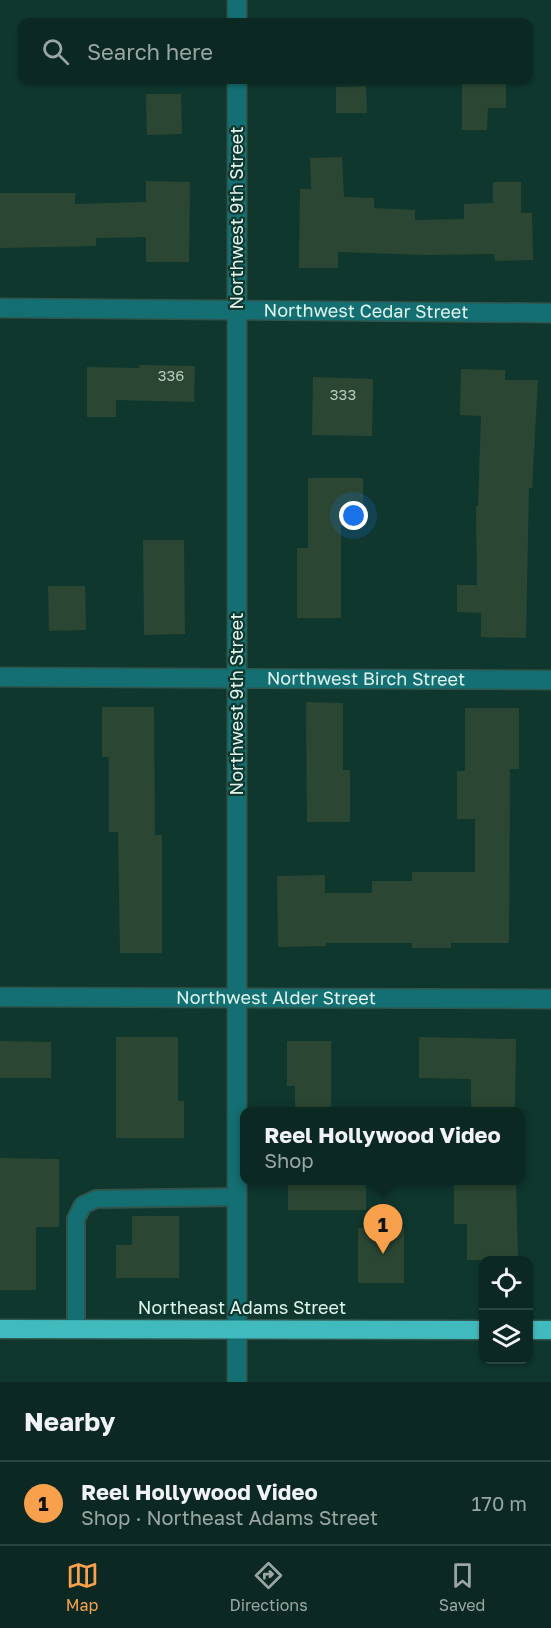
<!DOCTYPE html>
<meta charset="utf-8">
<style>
body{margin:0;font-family:"Golos Text",sans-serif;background:#14312a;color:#f1f3f6}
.controls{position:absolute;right:18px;bottom:18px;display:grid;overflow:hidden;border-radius:12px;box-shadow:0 2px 4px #0004}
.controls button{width:54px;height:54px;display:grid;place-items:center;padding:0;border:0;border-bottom:2px solid #2b4540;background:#0b2922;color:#f1f3f6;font:30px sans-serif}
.you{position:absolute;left:354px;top:516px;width:21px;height:21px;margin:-15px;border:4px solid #fff;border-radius:50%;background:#1a73e8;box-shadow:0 0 0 9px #1a73e833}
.badge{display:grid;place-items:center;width:39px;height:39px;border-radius:50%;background:#f9a04d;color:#111;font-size:20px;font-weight:700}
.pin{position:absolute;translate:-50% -50px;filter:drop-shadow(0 2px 3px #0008)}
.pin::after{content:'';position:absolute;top:32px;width:21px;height:18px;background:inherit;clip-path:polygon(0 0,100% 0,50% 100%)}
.popup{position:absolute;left:240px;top:1107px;width:285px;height:78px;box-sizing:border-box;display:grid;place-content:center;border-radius:12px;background:#0b2922;filter:drop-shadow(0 2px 4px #0005);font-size:20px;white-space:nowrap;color:#9aa6a5}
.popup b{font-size:22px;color:#f1f3f6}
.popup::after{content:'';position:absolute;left:50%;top:100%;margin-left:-12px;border:12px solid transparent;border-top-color:#0b2922}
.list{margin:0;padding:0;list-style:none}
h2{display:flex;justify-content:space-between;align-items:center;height:78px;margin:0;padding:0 24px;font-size:26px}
h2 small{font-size:20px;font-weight:400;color:#9aa6a5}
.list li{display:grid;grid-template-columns:39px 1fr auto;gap:18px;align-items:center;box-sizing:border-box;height:84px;padding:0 24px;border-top:2px solid #2b4540}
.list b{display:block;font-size:22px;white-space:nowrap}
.list p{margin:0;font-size:20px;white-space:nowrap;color:#9aa6a5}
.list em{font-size:20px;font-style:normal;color:#9aa6a5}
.icon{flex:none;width:33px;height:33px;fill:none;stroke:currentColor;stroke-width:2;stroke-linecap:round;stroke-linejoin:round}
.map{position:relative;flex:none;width:551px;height:1382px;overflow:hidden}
.search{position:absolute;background:#0b2922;box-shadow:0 2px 4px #0004;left:18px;right:18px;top:18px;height:66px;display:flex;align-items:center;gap:15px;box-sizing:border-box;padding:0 21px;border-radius:12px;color:#9aa6a5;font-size:22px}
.sheet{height:162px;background:#0b2922}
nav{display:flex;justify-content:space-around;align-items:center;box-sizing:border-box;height:84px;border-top:2px solid #2b4540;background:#0b2922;font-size:16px;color:#9aa6a5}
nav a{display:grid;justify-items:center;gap:3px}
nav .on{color:#f9a04d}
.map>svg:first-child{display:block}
.building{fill:#2b4733}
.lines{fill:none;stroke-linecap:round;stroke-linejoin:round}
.lane-casing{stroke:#30554d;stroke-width:20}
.street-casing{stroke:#30554d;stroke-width:21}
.highway-casing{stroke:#30554d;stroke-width:21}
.lane{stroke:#146f72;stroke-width:16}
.street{stroke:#146f72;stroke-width:18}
.highway{stroke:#41babe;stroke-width:18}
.labels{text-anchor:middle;stroke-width:4.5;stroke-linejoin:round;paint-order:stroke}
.number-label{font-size:15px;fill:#b3cabf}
.street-label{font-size:18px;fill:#e0f5ee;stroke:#0f372e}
</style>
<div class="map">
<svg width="551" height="1382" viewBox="0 0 551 1382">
<rect width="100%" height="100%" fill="#0f372e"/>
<g class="building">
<polygon points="462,80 506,80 506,108 488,108 487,130 462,130"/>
<polygon points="366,86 367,113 336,113 336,87"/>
<polygon points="146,94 181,94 182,134 147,135"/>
<polygon points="342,157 344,197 374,198 374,208 415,210 415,220 464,219 464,204 493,203 493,182 521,182 521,213 532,213 533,260 495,261 494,254 427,255 338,252 338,268 299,268 300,189 311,189 310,158"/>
<polygon points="146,181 190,182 189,262 146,262 146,237 96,238 96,246 0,248 0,193 75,193 75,204 146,202"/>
<polygon points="139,365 195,366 194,402 116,400 116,417 87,417 87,367 139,368"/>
<polygon points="461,369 505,370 505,380 538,380 532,488 529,488 526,638 481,637 481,613 457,612 457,585 477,585 476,506 478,506 481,416 460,415"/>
<polygon points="313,377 373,379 372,436 312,435"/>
<polygon points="308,478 363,478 363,526 341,526 341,618 297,618 297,548 308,548"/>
<polygon points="143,540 184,540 185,634 144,635"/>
<polygon points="48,586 85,586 86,630 49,631"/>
<polygon points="306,702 343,703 343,770 350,770 350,822 307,822"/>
<polygon points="102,707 154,707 155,835 162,835 162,953 120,953 118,832 109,832 109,757 102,757"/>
<polygon points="465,708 519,708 519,769 510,769 509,943 451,943 451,948 412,948 412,943 326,943 326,946 278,947 277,876 325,875 325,893 372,893 372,881 412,881 412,872 475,872 475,819 457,819 457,771 465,771"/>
<polygon points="116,1037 178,1037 178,1101 184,1101 184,1138 116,1138"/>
<polygon points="419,1037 516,1039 515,1112 471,1112 471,1079 419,1078"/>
<polygon points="0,1041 51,1042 51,1078 0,1078"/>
<polygon points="287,1041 331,1041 331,1112 295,1112 295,1086 287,1086"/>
<polygon points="0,1158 59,1159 59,1227 36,1227 36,1290 0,1290"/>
<rect x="288" y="1180" width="78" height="30"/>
<polygon points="454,1180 516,1180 518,1260 467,1260 467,1224 454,1224"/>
<polygon points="132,1216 179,1216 179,1278 116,1278 116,1245 132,1245"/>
<rect x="358" y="1228" width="46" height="55"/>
</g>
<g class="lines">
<defs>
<polyline id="lane" points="76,1329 76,1219 83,1205 96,1199 237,1197"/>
<g id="street">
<polyline points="237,0 237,22"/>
<polyline points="237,80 237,1382"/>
<path id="s1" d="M0,308L551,313"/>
<path id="s2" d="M0,677L551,680"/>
<path id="s3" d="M0,997L551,999"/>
</g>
<g id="highway">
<polyline points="0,1329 484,1330"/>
<polyline points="528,1330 551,1330"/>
</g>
</defs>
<use href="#lane" class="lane-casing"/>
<use href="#street" class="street-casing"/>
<use href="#highway" class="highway-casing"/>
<use href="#lane" class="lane"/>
<use href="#street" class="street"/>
<use href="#highway" class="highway"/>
</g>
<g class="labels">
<g class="number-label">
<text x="171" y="381">336</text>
<text x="343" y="400">333</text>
</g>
<g class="street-label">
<text transform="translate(237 218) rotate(-90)" y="6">Northwest 9th Street</text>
<text dy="6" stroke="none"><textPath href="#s1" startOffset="366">Northwest Cedar Street</textPath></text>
<text dy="6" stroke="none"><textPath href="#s2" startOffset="366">Northwest Birch Street</textPath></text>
<text transform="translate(237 704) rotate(-90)" y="6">Northwest 9th Street</text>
<text dy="6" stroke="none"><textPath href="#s3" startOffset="276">Northwest Alder Street</textPath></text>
<text x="242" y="1314">Northeast Adams Street</text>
</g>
</g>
</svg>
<div class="controls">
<button><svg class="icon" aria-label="locate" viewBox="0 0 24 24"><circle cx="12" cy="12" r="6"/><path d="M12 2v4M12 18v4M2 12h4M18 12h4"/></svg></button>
<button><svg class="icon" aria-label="layers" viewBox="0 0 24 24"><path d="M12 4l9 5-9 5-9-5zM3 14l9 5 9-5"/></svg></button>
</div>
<div class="you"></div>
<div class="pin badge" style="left:383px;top:1254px">1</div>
<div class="popup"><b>Reel Hollywood Video</b>Shop</div>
<div class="search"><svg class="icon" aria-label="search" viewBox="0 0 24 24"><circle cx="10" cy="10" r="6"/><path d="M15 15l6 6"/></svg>Search here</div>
</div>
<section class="sheet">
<h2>Nearby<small></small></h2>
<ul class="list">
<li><span class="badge">1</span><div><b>Reel Hollywood Video</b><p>Shop · Northeast Adams Street</p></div><em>170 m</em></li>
</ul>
</section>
<nav>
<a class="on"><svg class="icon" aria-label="map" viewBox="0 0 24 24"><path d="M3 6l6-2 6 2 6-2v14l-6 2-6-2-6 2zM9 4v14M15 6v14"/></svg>Map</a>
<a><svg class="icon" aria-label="directions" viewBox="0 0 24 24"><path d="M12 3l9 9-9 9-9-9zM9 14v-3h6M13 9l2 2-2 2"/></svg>Directions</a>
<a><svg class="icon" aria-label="saved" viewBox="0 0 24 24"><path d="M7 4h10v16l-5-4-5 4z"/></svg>Saved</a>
</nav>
